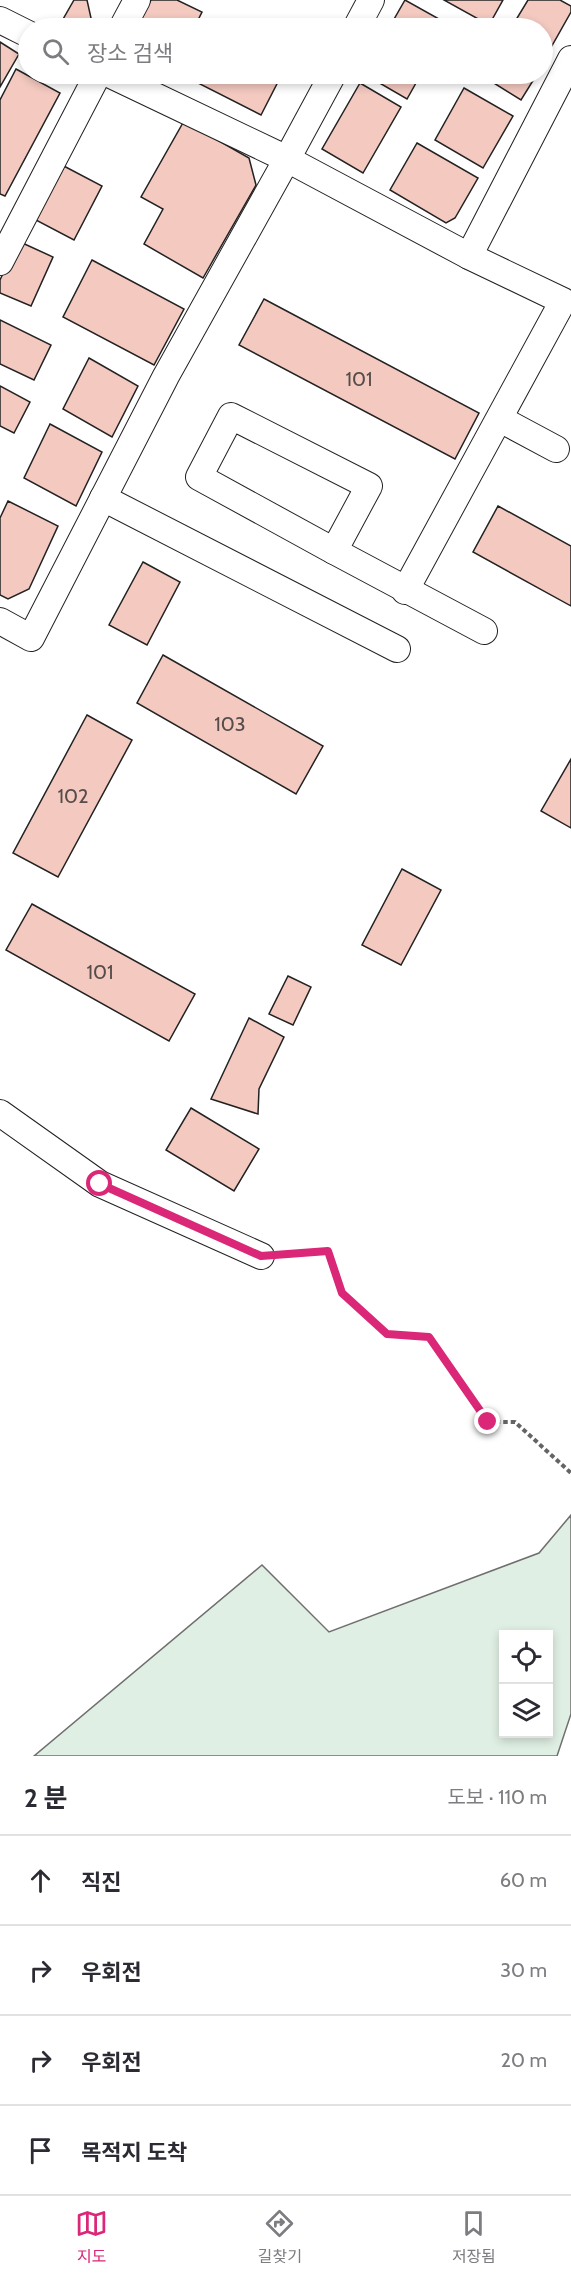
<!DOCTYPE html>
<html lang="ko">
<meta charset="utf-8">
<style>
body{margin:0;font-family:Cabin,"Noto Sans KR",sans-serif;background:#f2f2f3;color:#2b2b33}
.controls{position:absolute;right:18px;bottom:18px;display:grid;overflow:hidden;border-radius:0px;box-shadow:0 3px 9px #0003}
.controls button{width:54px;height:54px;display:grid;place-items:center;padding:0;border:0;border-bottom:2px solid #e1e1e2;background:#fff;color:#2b2b33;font:30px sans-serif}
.stop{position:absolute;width:18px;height:18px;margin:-14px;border:4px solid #db2777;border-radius:50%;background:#fff}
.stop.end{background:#db2777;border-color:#fff;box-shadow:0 2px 6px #0008}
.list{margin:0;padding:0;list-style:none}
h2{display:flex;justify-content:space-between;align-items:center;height:78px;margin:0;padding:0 24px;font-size:26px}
h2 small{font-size:20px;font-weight:400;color:#7c7c81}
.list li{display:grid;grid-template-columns:39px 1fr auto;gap:18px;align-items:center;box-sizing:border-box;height:90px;padding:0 24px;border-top:2px solid #e1e1e2}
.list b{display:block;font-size:22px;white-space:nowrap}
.list em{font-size:20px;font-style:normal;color:#7c7c81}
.icon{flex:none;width:33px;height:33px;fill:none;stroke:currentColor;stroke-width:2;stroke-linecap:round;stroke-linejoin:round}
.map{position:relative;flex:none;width:571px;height:1756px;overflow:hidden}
.search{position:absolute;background:#fff;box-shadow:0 3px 9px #0003;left:18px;right:18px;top:18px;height:66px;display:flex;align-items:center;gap:15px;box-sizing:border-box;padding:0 21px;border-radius:33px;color:#7c7c81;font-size:22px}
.sheet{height:438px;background:#fff}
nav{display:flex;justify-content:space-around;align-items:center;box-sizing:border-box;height:84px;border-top:2px solid #e1e1e2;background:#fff;font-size:16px;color:#7c7c81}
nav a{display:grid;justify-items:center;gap:3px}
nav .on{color:#db2777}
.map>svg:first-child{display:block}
.green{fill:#e0efe3;stroke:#6f6f6f;stroke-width:1.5;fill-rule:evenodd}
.building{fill:#f3c9c0;stroke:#222;stroke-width:1.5}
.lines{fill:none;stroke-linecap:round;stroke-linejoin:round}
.street-casing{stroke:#222;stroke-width:28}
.path{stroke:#646464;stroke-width:4;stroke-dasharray:4.5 3;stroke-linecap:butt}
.street{stroke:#fff;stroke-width:26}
.route{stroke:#db2777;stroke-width:8}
.labels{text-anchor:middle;stroke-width:4.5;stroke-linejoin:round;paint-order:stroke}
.number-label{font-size:20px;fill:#564c4a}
</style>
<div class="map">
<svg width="571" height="1756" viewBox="0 0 571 1756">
<rect width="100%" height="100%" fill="#fff"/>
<path class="green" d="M571,1515V1714L557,1756H34L262,1565L329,1632L539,1553ZM504,1634H548V1734H504Z"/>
<g class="building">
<polygon points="74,0 87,0 93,27 58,28"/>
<polygon points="151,0 177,0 202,12 194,28 137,28"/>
<polygon points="405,0 448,24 446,28 389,28"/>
<polygon points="444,0 503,0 489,25"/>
<polygon points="528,0 560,0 571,6 571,12 545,58 542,57 542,28 511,28"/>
<polygon points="0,42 19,54 0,87"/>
<polygon points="16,69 60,93 5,196 0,194 0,100"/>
<polygon points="200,74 282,74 261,115 196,82"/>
<polygon points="364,74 421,74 407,99"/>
<polygon points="482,74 525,74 534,79 521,100 481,75"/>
<polygon points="360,83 401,107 363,173 322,149"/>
<polygon points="464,88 513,116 483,168 435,140"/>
<polygon points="184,121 249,158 256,185 203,278 144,244 163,209 141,197"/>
<polygon points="417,143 478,178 455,218 446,223 390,190"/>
<polygon points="60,164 102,186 74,240 32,218"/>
<polygon points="18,241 53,257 31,306 0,293 0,280"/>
<polygon points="92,260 184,309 154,365 63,317"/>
<polygon points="264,299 479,413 455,459 239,345"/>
<polygon points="0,320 51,345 34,380 0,364"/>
<polygon points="89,358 138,386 112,437 63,409"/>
<polygon points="0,386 30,402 14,433 0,426"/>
<polygon points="50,424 102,452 76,506 24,478"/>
<polygon points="8,501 58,526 29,589 8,599 0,595 0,518"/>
<polygon points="498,506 571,546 571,606 473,552"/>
<polygon points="143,562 180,582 147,645 109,625"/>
<polygon points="163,655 323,746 296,794 137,703"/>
<polygon points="87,715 132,740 58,877 13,853"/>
<polygon points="571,759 571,828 541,811"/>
<polygon points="402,869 441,890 401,965 362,945"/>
<polygon points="32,904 195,994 169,1041 6,950"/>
<polygon points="288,976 311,987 293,1025 269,1014"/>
<polygon points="249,1018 284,1037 259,1089 258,1114 211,1099"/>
<polygon points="191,1108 259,1149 234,1191 166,1150"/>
</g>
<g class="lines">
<defs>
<g id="street">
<polyline points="0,20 28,34"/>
<polyline points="122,28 137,0"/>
<polyline points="356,28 371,0"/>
<polyline points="109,74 287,159 469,256 563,301 405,591"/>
<polyline points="469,256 571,59"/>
<polyline points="0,262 98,74"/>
<polygon points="231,416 369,486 334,551 199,477"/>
<polyline points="500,419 556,449"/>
<polyline points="103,498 397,649"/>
<polyline points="334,551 484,631"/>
<polyline points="0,621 31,638 166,376 287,159 333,74"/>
<polyline points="0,1113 100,1184 261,1256"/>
</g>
</defs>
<use href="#street" class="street-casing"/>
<polyline class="path" points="287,1254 328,1251 341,1293 387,1334 429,1337 488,1422 515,1422 571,1473"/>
<use href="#street" class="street"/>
</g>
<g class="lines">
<polyline class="route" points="100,1184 261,1256 328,1251 342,1293 387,1334 429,1337 488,1422"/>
</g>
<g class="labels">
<g class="number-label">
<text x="359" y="386">101</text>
<text x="230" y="731">103</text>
<text x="73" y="803">102</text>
<text x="100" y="979">101</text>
</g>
</g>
</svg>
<div class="controls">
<button><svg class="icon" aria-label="locate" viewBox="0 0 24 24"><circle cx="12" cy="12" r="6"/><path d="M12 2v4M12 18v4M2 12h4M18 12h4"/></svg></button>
<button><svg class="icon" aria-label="layers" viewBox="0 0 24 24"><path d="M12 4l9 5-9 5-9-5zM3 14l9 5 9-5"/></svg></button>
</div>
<div class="stop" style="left:100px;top:1184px"></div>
<div class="stop end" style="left:488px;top:1422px"></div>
<div class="search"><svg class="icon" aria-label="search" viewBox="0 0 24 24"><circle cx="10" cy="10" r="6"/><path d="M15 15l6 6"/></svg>장소 검색</div>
</div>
<section class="sheet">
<h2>2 분<small>도보 · 110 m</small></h2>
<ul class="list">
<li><svg class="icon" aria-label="ahead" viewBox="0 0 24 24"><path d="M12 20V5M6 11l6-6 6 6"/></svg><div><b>직진</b></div><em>60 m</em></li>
<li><svg class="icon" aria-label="right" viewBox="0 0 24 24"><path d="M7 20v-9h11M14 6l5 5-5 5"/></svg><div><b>우회전</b></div><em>30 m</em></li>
<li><svg class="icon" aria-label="right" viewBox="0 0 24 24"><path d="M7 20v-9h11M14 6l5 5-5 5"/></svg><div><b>우회전</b></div><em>20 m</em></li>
<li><svg class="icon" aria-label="arrive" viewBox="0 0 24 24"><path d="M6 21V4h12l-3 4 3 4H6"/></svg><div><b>목적지 도착</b></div></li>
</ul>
</section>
<nav>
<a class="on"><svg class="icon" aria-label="map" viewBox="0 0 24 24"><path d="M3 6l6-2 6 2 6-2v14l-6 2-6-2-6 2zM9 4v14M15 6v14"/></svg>지도</a>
<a><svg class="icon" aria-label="directions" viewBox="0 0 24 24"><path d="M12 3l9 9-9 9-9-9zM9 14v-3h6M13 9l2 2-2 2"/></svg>길찾기</a>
<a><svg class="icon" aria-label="saved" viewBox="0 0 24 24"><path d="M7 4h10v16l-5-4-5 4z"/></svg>저장됨</a>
</nav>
